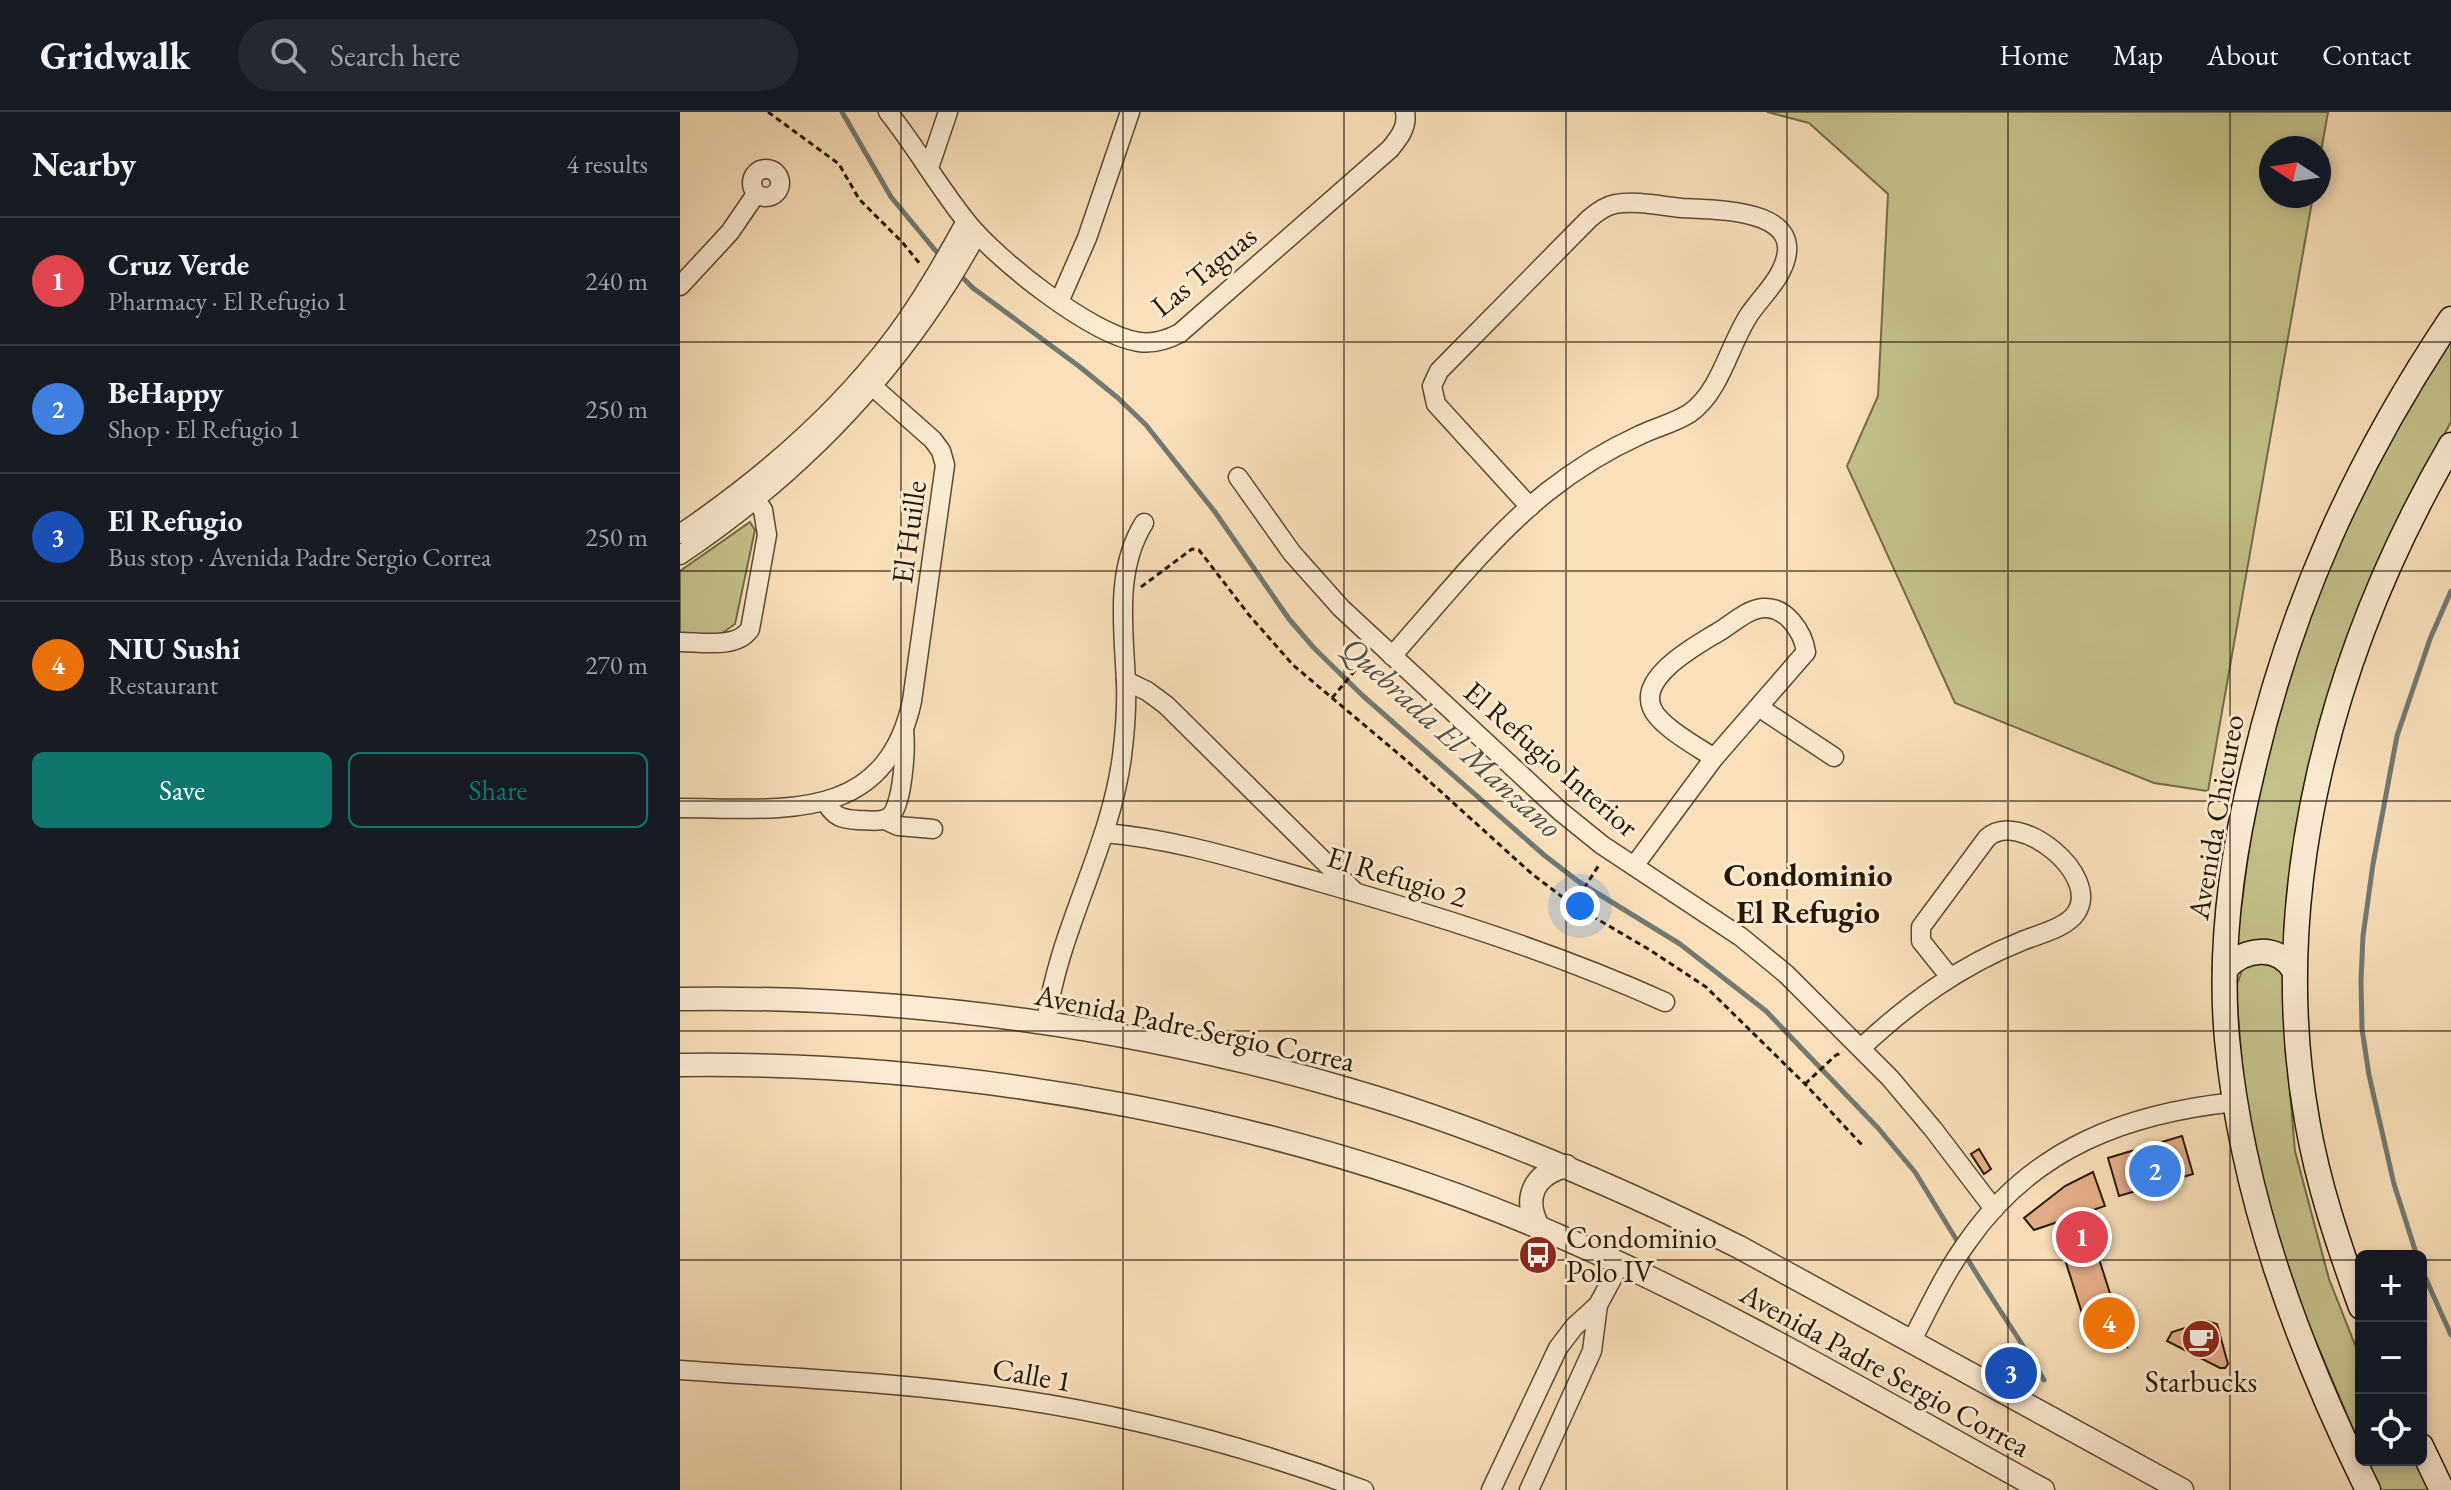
<!DOCTYPE html>
<meta charset="utf-8">
<style>
body{margin:0;font-family:"EB Garamond",serif;background:#242831;color:#f1f3f6}
.controls{position:absolute;right:24px;bottom:24px;display:grid;overflow:hidden;border-radius:12px;box-shadow:0 4px 12px #0003}
.controls button{width:72px;height:72px;display:grid;place-items:center;padding:0;border:0;border-bottom:2px solid #363941;background:#171b24;color:#f1f3f6;font:40px sans-serif}
.compass{position:absolute;left:1579px;top:24px;width:72px;height:72px;border-radius:50%;background:#171b24;box-shadow:0 4px 12px #0003;rotate:282deg}
.you{position:absolute;left:900px;top:794px;width:28px;height:28px;margin:-20px;border:6px solid #fff;border-radius:50%;background:#1a73e8;box-shadow:0 0 0 12px #1a73e833}
.badge{display:grid;place-items:center;width:52px;height:52px;border-radius:50%;background:#0f766e;color:#fff;font-size:26px;font-weight:700}
.pin{position:absolute;translate:-50% -50%;border:4px solid #fff;box-shadow:0 2px 8px #0006}
.list{margin:0;padding:0;list-style:none}
h2{display:flex;justify-content:space-between;align-items:center;height:104px;margin:0;padding:0 32px;font-size:34px}
h2 small{font-size:26px;font-weight:400;color:#9ea1a6}
.list li{display:grid;grid-template-columns:52px 1fr auto;gap:24px;align-items:center;box-sizing:border-box;height:128px;padding:0 32px;border-top:2px solid #363941}
.list b{display:block;font-size:30px;white-space:nowrap}
.list p{margin:0;font-size:26px;white-space:nowrap;color:#9ea1a6}
.list em{font-size:26px;font-style:normal;color:#9ea1a6}
.actions{display:flex;gap:16px;padding:24px 32px}
.actions a{flex:1;padding:18px 0;border:2px solid #0f766e;border-radius:12px;text-align:center;font-size:28px;color:#0f766e}
.actions .main{background:#0f766e;color:#fff}
.icon{flex:none;width:44px;height:44px;fill:none;stroke:currentColor;stroke-width:2;stroke-linecap:round;stroke-linejoin:round}
.map{position:relative;flex:none;width:1771px;height:1378px;overflow:hidden}
header{display:flex;align-items:center;gap:48px;box-sizing:border-box;height:112px;padding:0 40px;background:#171b24;border-bottom:2px solid #363941}
header strong{font-size:38px}
nav{display:flex;gap:44px;margin-inline-start:auto;font-size:28px}
.search{width:560px;height:72px;background:#242831;display:flex;align-items:center;gap:20px;box-sizing:border-box;padding:0 28px;border-radius:44px;color:#9ea1a6;font-size:30px}
main{display:flex}
aside{flex:1;background:#171b24}
.map>svg:first-child{display:block}
.green{fill:#c4c18b;stroke:#746c48;stroke-width:2}
.lines{fill:none;stroke-linecap:round;stroke-linejoin:round}
.stream{stroke:#717972;stroke-width:5}
.building{fill:#e6af8c;stroke:#251805;stroke-width:2}
.minor-casing{stroke:#5a4a32;stroke-width:21}
.tertiary-casing{stroke:#5a4a32;stroke-width:25}
.secondary-casing{stroke:#251805;stroke-width:27}
.path{stroke:#251805;stroke-width:3;stroke-dasharray:6 4;stroke-linecap:butt}
.minor{stroke:#fbebd2;stroke-width:18}
.tertiary{stroke:#fbebd2;stroke-width:22}
.secondary{stroke:#fbebd2;stroke-width:24}
.grid{fill:none;stroke:#251805;stroke-width:2;stroke-opacity:0.55}
.labels{text-anchor:middle;stroke-width:6;stroke-linejoin:round;paint-order:stroke}
.street-label{font-size:30px;fill:#251805;stroke:#fbebd2}
.poi-label{font-size:30px;fill:#251805;stroke:#fbebd2;text-anchor:start}
.water-label{font-size:32px;font-style:italic;fill:#515145;stroke:#fbebd2}
.neighbourhood-label{font-size:32px;font-weight:bold;fill:#251805;stroke:#fbebd2}
</style>
<header>
<strong>Gridwalk</strong>
<div class="search"><svg class="icon" aria-label="search" viewBox="0 0 24 24"><circle cx="10" cy="10" r="6"/><path d="M15 15l6 6"/></svg>Search here</div>
<nav><a>Home</a><a>Map</a><a>About</a><a>Contact</a></nav>
</header>
<main>
<aside>
<h2>Nearby<small>4 results</small></h2>
<ul class="list">
<li><span class="badge" style="background:#e0444e">1</span><div><b>Cruz Verde</b><p>Pharmacy · El Refugio 1</p></div><em>240 m</em></li>
<li><span class="badge" style="background:#3f7fe0">2</span><div><b>BeHappy</b><p>Shop · El Refugio 1</p></div><em>250 m</em></li>
<li><span class="badge" style="background:#1a4fb4">3</span><div><b>El Refugio</b><p>Bus stop · Avenida Padre Sergio Correa</p></div><em>250 m</em></li>
<li><span class="badge" style="background:#e8710a">4</span><div><b>NIU Sushi</b><p>Restaurant</p></div><em>270 m</em></li>
</ul>
<div class="actions"><a class="main">Save</a><a>Share</a></div>
</aside>
<div class="map">
<svg width="1771" height="1378" viewBox="0 0 1771 1378">
<rect width="100%" height="100%" fill="#f9e0ba"/>
<filter id="stains"><feTurbulence type="fractalNoise" baseFrequency=".0025" numOctaves="4"/><feColorMatrix values="0 0 0 0 .2 0 0 0 0 .09 0 0 0 0 .02 0 0 0 .5 -.17"/></filter>
<radialGradient id="worn" r=".72"><stop offset=".6" stop-color="#630" stop-opacity="0"/><stop offset="1" stop-color="#630" stop-opacity=".3"/></radialGradient>
<g class="green">
<polygon points="1087,0 1648,0 1639,51 1639,36 1591,36 1591,84 1633,84 1528,679 1474,671 1275,591 1167,354 1198,284 1208,82 1129,11"/>
<polygon points="1771,224 1771,310 1752,345 1613,741 1604,838 1556,835 1577,675 1615,534 1689,363"/>
<polygon points="70,410 75,418 55,512 41,522 0,523 0,459"/>
<polygon points="1566,848 1603,855 1603,897 1615,1039 1649,1167 1681,1248 1681,1336 1592,1126 1572,1040 1562,953 1556,875"/>
<polygon points="1686,1348 1737,1348 1752,1378 1699,1378"/>
</g>
<g class="lines">
<g class="stream">
<polyline points="162,0 211,85 260,144"/>
<polyline points="279,162 293,176 400,255 438,286 466,313 535,400 609,507 634,536 682,583 864,743 899,770 1000,832 1086,899 1198,1016 1235,1060 1279,1132"/>
<path d="M1284,1141C1309,1184 1339,1225 1364,1268"/>
<polyline points="1737,1144 1714,1072 1689,963 1682,917 1681,868 1683,824 1693,752 1717,624 1750,527 1771,479"/>
<polyline points="1741,1156 1771,1223"/>
</g>
</g>
<g class="building">
<polygon points="1502,1024 1513,1062 1439,1084 1428,1046"/>
<polygon points="1299,1037 1311,1057 1304,1062 1291,1042"/>
<polygon points="1413,1060 1425,1094 1354,1118 1344,1106 1385,1074"/>
<polygon points="1407,1109 1447,1235 1406,1214 1376,1119"/>
<polygon points="1527,1209 1537,1212 1548,1252 1545,1256 1540,1256 1487,1229 1492,1220"/>
</g>
<g class="lines">
<defs>
<g id="minor">
<path d="M208,0C236,35 258,74 286,109C316,147 411,223 459,230C474,232 487,228 500,221L710,37C719,26 728,15 725,0"/>
<polyline points="249,56 268,0"/>
<circle cx="86" cy="71" r="14"/>
<polyline points="0,174 50,120 76,82"/>
<polyline points="379,190 407,126 450,0"/>
<polyline points="558,365 612,441 661,496 880,699 922,733 1061,825 1106,862 1210,966 1253,1017 1314,1097"/>
<path d="M0,422C81,367 156,303 215,224C242,188 264,149 286,109"/>
<path d="M0,443C125,359 225,254 297,122"/>
<path d="M0,530C22,530 57,537 70,517L87,423L83,398L69,380"/>
<path d="M712,544C762,488 809,427 867,380C895,358 927,338 960,323C976,315 995,311 1010,301C1041,279 1049,233 1069,203C1079,188 1094,174 1101,159C1132,96 1037,98 1002,96C981,94 956,88 935,92C925,94 917,100 909,107L759,259L752,274L756,292L850,395"/>
<polyline points="446,569 467,579 486,593 674,779"/>
<polyline points="1080,596 1154,645"/>
<path d="M146,691C155,705 161,707 178,708C187,708 201,711 209,705C223,696 226,635 224,618"/>
<path d="M0,696C99,696 205,714 232,589L265,353L261,339L253,328L182,265"/>
<polyline points="205,708 218,714 253,717"/>
<path d="M424,721C496,727 564,749 632,768C752,802 872,839 985,890"/>
<path d="M954,754L1034,646L1126,540C1123,520 1106,494 1083,496C1068,497 1053,511 1040,519C1019,532 958,564 972,596C979,614 1018,635 1034,646"/>
<path d="M366,912C377,820 430,737 442,644C445,620 447,596 446,571C444,519 434,459 464,411"/>
<path d="M1181,936C1230,890 1280,854 1342,829C1359,822 1386,816 1396,801C1422,763 1338,696 1307,726L1241,815V829L1269,864"/>
<path d="M1231,1230C1249,1196 1265,1160 1288,1129C1353,1036 1447,1001 1556,990"/>
<path d="M0,1258C97,1265 194,1269 290,1281C424,1297 559,1331 684,1378"/>
<polyline points="811,1378 878,1236 894,1215 918,1193 940,1152"/>
<polyline points="849,1378 912,1239 918,1193"/>
</g>
<g id="tertiary">
<path d="M0,887C225,883 458,915 674,979C807,1018 934,1073 1059,1135L1502,1378"/>
<path d="M0,953C293,949 618,1009 886,1127C1051,1199 1206,1292 1363,1378"/>
<path d="M859,1116C842,1086 854,1062 886,1054"/>
</g>
<g id="secondary">
<path d="M1545,857C1564,836 1598,832 1614,858"/>
<path d="M1681,1195C1659,1134 1638,1073 1627,1008C1586,777 1654,534 1771,333"/>
<polyline points="1741,1334 1762,1378"/>
<path d="M1688,1378C1618,1236 1562,1086 1547,927C1539,838 1551,748 1572,661C1610,494 1676,349 1771,207"/>
</g>
</defs>
<use href="#minor" class="minor-casing"/>
<use href="#tertiary" class="tertiary-casing"/>
<use href="#secondary" class="secondary-casing"/>
<g class="path">
<polyline points="88,0 159,52 179,87 222,130 240,152"/>
<polyline points="461,475 512,437 519,438 569,503 613,553 727,649 852,762 893,793 970,838 1026,875 1125,972 1183,1034"/>
<polyline points="652,586 688,543"/>
<polyline points="893,793 919,753"/>
<polyline points="1125,972 1156,943 1162,941"/>
</g>
<use href="#minor" class="minor"/>
<use href="#tertiary" class="tertiary"/>
<use href="#secondary" class="secondary"/>
</g>
<path class="grid" d="M221,0V1378M443,0V1378M664,0V1378M886,0V1378M1107,0V1378M1328,0V1378M1550,0V1378M0,230H1771M0,459H1771M0,689H1771M0,919H1771M0,1148H1681M1741,1148H1771"/>
<defs>
<symbol id="bus-disc" viewBox="-11 -11 22 22"><circle r="9.5" fill="#8f2418" stroke="#fbebd2"/><path d="M-5-6H5V4H4V6H2V4H-2V6H-4V4H-5ZM-3.5-4V0h7V-4ZM-3.5 1.2v1.5H-2V1.2ZM2 1.2v1.5H3.5V1.2Z" fill="#fff"/></symbol>
<symbol id="cafe-disc" viewBox="-11 -11 22 22"><circle r="9.5" fill="#8f2418" stroke="#fbebd2"/><path d="M-5.5-4.5H6V0H3Q3 3.5 0 3.5H-2.5Q-5.5 3.5-5.5 0ZM3-3.2v2h1.7v-2ZM-6 4.5H4V6H-6Z" fill="#fff"/></symbol>
</defs>
<g fill-rule="evenodd">
<use href="#bus-disc" x="836" y="1121" width="44" height="44"/>
<use href="#cafe-disc" x="1499" y="1205" width="44" height="44"/>
</g>
<g class="labels">
<g class="street-label">
<text transform="translate(524 159) rotate(-39)" y="10">Las Taguas</text>
<text transform="translate(229 420) rotate(-82)" y="10">El Huille</text>
<text transform="translate(871 647) rotate(41)" y="10">El Refugio Interior</text>
<text transform="translate(1536 705) rotate(-80)" y="10">Avenida Chicureo</text>
<text transform="translate(717 765) rotate(17)" y="10">El Refugio 2</text>
<text transform="translate(515 916) rotate(12)" y="10">Avenida Padre Sergio Correa</text>
<text transform="translate(1205 1258) rotate(29)" y="10">Avenida Padre Sergio Correa</text>
<text transform="translate(352 1263) rotate(10)" y="10">Calle 1</text>
</g>
<g class="poi-label">
<text x="886" y="1136">Condominio<tspan x="886" dy="34">Polo IV</tspan></text>
<text x="1521" y="1280" text-anchor="middle">Starbucks</text>
</g>
<g class="water-label">
<text transform="translate(772 625) rotate(42)" y="11">Quebrada El Manzano</text>
</g>
<g class="neighbourhood-label">
<text x="1128" y="774">Condominio<tspan x="1128" dy="37">El Refugio</tspan></text>
</g>
</g>
<rect width="100%" height="100%" filter="url(#stains)"/>
<rect width="100%" height="100%" fill="url(#worn)"/>
</svg>
<div class="controls">
<button>+</button>
<button>−</button>
<button><svg class="icon" aria-label="locate" viewBox="0 0 24 24"><circle cx="12" cy="12" r="6"/><path d="M12 2v4M12 18v4M2 12h4M18 12h4"/></svg></button>
</div>
<svg class="compass" viewBox="-18 -18 36 36"><path d="M0-13l5 13h-10z" fill="#e53935"/><path d="M0 13l5-13h-10z" fill="#9ea1a6"/></svg>
<div class="you"></div>
<div class="pin badge" style="left:1402px;top:1125px;background:#e0444e">1</div>
<div class="pin badge" style="left:1475px;top:1059px;background:#3f7fe0">2</div>
<div class="pin badge" style="left:1331px;top:1261px;background:#1a4fb4">3</div>
<div class="pin badge" style="left:1429px;top:1211px;background:#e8710a">4</div>
</div>
</main>
